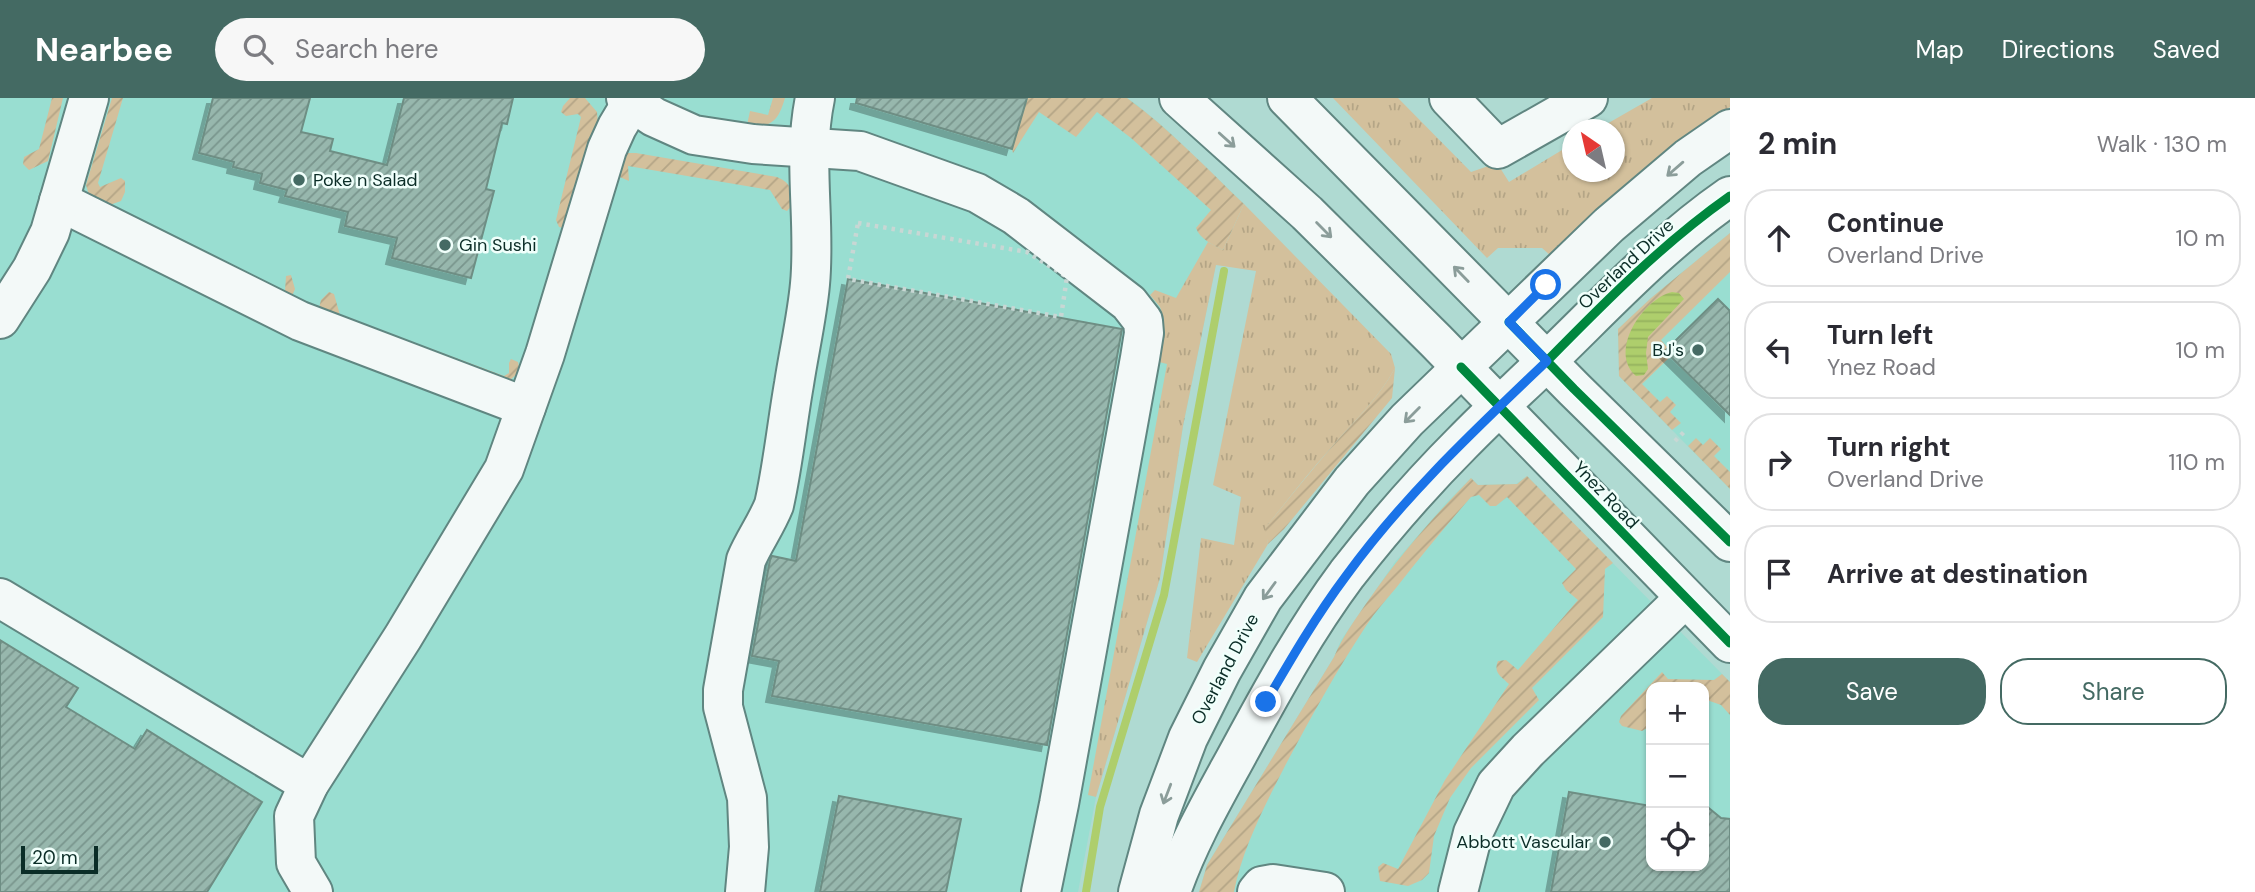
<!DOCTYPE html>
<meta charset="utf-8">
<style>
body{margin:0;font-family:"DM Sans",sans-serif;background:#f7f7f7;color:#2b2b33}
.controls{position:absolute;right:21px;bottom:21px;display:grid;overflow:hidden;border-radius:14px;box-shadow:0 2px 5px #0004}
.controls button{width:63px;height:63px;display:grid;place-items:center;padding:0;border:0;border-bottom:2px solid #e1e1e2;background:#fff;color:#2b2b33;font:35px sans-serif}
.compass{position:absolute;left:1562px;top:21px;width:63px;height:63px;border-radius:50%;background:#fff;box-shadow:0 2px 5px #0004;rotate:326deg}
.scale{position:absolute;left:21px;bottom:18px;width:77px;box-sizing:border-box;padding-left:7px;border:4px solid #0b2d27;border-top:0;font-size:19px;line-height:24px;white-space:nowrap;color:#0b2d27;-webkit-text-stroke:5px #f0fffb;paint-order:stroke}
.stop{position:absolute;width:21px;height:21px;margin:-16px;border:5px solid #1a73e8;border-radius:50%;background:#fff}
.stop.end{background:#1a73e8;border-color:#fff;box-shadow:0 2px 7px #0008}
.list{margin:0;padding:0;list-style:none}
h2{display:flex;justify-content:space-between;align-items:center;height:91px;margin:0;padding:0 28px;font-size:30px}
h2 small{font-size:23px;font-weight:400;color:#7c7c81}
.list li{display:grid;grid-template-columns:46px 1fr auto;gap:21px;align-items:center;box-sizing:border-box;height:98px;margin:0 14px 14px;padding:0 14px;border:2px solid #e1e1e2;border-radius:28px}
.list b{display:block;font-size:26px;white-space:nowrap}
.list p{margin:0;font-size:23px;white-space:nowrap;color:#7c7c81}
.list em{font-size:23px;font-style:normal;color:#7c7c81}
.actions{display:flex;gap:14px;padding:21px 28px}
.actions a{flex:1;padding:16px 0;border:2px solid #446a63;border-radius:28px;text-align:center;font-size:24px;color:#446a63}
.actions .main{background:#446a63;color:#fff}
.icon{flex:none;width:38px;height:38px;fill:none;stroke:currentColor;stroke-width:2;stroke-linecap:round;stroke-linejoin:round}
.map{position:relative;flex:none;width:1730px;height:794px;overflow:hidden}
header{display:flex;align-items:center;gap:42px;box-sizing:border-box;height:98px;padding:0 35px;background:#446a63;color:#fff}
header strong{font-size:33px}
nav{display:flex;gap:38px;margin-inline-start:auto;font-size:24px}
.search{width:490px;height:63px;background:#f7f7f7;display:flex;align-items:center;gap:18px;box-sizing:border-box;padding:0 24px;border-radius:38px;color:#7c7c81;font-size:26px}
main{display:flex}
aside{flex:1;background:#fff}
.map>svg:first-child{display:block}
.built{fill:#99ded1;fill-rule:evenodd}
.grass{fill:url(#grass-tufts)}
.garden{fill:url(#garden-furrows)}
.water{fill:url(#water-rules)}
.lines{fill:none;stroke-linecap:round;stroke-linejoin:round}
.stream{stroke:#aece6c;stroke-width:8}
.building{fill:url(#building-hatch);stroke:#6e8e84;stroke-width:2;filter:url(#shadow)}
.minor-casing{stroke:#608681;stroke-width:42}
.major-casing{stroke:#608681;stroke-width:42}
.path{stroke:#c8d7d4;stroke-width:4.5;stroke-dasharray:3.5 5;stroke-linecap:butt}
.minor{stroke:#f3f9f8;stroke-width:38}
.major{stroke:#f3f9f8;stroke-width:38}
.cycleway-casing{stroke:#f0fffb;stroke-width:13}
.cycleway{stroke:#00873e;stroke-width:9}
.oneway{stroke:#8b9d9a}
.route{stroke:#1a73e8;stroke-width:9}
.poi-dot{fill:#446a63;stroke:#f0fffb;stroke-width:2.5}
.labels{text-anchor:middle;stroke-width:5;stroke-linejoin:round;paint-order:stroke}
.poi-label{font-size:18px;fill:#0b2d27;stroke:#f0fffb;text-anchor:start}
.street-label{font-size:18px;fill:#0b2d27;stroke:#f0fffb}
</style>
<header>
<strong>Nearbee</strong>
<div class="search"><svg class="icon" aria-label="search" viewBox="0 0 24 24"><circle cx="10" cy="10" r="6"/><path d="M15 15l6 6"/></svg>Search here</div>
<nav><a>Map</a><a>Directions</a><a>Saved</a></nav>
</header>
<main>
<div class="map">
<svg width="1730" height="794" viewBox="0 0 1730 794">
<defs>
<pattern id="grass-tufts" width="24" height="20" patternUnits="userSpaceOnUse" patternTransform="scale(1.75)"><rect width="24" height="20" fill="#d3c09c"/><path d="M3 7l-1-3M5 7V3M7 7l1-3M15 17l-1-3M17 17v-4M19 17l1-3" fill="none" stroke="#b4a586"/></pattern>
<pattern id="garden-furrows" width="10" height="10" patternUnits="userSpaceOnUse" patternTransform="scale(1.75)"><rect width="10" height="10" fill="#d3c09c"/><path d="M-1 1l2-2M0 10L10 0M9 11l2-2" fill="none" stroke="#b4a586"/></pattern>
<pattern id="water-rules" width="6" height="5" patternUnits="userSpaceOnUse" patternTransform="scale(1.75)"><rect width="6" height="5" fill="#aece6c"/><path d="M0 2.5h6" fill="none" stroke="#94b15e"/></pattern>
<pattern id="building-hatch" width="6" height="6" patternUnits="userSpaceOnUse" patternTransform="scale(1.75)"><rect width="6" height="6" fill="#97b7ad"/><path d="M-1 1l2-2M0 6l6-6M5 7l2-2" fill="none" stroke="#79958d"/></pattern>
<filter id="shadow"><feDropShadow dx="-6" dy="6" stdDeviation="0" flood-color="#0004"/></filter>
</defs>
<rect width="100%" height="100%" fill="#afdad2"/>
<g class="built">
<polygon points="0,0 1127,0 1136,6 1167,32 1244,106 1216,166 1183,328 1160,480 1096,699 1078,794 0,794"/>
<polygon points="1730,135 1730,391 1619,278 1618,231 1651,200"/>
<path d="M1527,378L1730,584V794H1199L1207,767L1334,559L1341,542L1395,464L1446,405L1471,380L1478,387L1516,386ZM1651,589H1704V768H1651Z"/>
</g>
<g class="grass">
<path d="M773,0H785C778,24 771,30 747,27L750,13L768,17Z"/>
<polygon points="1333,0 1398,0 1471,74 1497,65 1509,84 1572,46 1573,74 1615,74 1615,32 1598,31 1652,0 1730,0 1730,9 1652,65 1551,158 1542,150 1498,150 1487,160"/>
<path d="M1244,106L1391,256L1395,270C1379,300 1353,324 1331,350C1308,375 1287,403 1266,429L1268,446L1197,564L1187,560L1201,440L1234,447L1241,399L1213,387L1256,173L1216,167L1183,328L1160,480L1096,699L1088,697L1167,266L1147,261L1164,222L1160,209L1150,197L1155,192L1176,200L1208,144L1223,152Z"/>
</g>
<g class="garden">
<polygon points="52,0 63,0 48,63 29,72 23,66 24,59 39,51"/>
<polygon points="112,0 123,0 98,85 100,89 121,80 125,83 125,94 121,103 104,109 89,97 86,87"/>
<polygon points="570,0 585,0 597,14 598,25 563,130 559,129 556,122 581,19 578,16 566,18 561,14 563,8"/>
<path d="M1027,0H1127C1170,31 1206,70 1244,106L1223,152C1213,147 1200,141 1196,130L1211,112L1131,40L1097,14L1076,39L1039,14L1013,55L1012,51Z"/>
<path d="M627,55H636L777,79C791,85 792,92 793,106L787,113L782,111L770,92L628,68L629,83L615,77L621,62Z"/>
<polygon points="144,123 285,193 286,178 291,177 295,191 292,198 144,130"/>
<polygon points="1730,135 1730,174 1661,242 1668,250 1671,258 1642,286 1660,304 1667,298 1676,307 1670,314 1681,325 1672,332 1619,278 1618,231 1651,200"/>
<polygon points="329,194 334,196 340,217 504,278 509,275 509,265 511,261 518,264 520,273 508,284 318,214 321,202"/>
<path d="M1395,270L1392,300L1284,431L1268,446L1265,430C1287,403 1308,376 1331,350C1353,324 1379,300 1395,270Z"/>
<polygon points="1696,340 1703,347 1710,340 1721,351 1714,358 1730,374 1730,391 1688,348"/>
<path d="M1527,378L1613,465L1605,471L1603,519L1532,590L1539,602L1471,670L1450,700L1434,738L1429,775L1422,782L1408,788L1380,783L1378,769L1383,765L1398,771L1445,682L1509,586C1501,578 1493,575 1498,563L1506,562L1518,572L1578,502L1566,492L1562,485L1576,471L1507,399L1496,408H1490L1479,397L1471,399C1445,429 1420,459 1396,490C1386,502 1375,514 1366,528C1337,572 1311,619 1286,666C1266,705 1242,751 1234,794H1199L1207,767L1334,559C1343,537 1357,519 1370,500C1400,457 1434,418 1471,380L1478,387L1517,386Z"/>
<polygon points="1662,574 1668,581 1714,582 1722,576 1730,584 1730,617 1721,607 1704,601 1704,589 1651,589 1651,628 1642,633 1622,628 1619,624 1621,618"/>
</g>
<path class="water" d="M1672,194L1679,195L1684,201L1648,239L1646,255L1648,271L1644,277L1636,278C1608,253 1643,201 1672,194Z"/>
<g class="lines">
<polyline class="stream" points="1086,794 1100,709 1164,497 1224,173"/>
</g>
<g class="building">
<polygon points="213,0 310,0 301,34 333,41 330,53 387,67 404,0 513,0 507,26 502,25 486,91 494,93 471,180 392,160 397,140 345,128 348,114 285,98 287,92 260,85 262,76 233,69 234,64 199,55"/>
<polygon points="857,0 1027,0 1012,51 856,5"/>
<polygon points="848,181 1122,231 1047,647 772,598 779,563 752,558 770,462 772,458 796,463"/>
<polygon points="1718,201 1730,213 1730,317 1665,253"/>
<polygon points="0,542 78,590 66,609 135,651 147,632 262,704 207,794 0,794"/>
<polygon points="1569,694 1651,708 1651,768 1704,768 1704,706 1721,720 1730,721 1730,794 1551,794"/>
<polygon points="839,698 961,721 946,794 820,794"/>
</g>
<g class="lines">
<defs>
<g id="minor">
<polyline points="626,0 654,19 694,37 753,46 860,53 977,95 1016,118 1129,205 1143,223 1144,235 1140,260 1059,706 1041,794"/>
<polyline points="1449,0 1498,51 1588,0"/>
<polyline points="59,103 300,223 526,309"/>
<polyline points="0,221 32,171 50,134 89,0"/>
<polyline points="0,500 309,686"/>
<polyline points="313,794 296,765 294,718 309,686 403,539 504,371 545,256 607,51 617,29 632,4"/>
<path d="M745,794L749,749L747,700L723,609V592L746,462C754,443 766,427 774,407C783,367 787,326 794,286C799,253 807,219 810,186C816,124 802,62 815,0"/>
<polyline points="1257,794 1262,788 1273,786 1325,794"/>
<polyline points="1458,794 1473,735 1496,687 1528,652 1685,500"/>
</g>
<g id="major">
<polyline points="1179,0 1307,115 1436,243 1730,545"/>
<polyline points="1287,0 1574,291 1730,444"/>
<polyline points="1138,794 1159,717 1188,640 1222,572 1263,500 1352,383 1407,322 1609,127 1688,60 1730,31"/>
<path d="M1171,794C1188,744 1215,698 1240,652C1273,591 1306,531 1347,476C1383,430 1421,386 1462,345C1489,317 1518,291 1546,264C1605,207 1662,145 1730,98"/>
</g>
</defs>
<use href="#minor" class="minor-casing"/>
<use href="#major" class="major-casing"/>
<g class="path">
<polygon points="858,125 1027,154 1067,179 1061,219 848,181"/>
<polyline points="1675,343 1687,331"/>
</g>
<use href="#minor" class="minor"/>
<use href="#major" class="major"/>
<defs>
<g id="cycleway">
<polyline points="1509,224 1574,291 1730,444"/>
<path d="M1547,263C1604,205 1663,145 1730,98"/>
<polyline points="1461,269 1730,545"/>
</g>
</defs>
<use href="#cycleway" class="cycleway-casing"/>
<use href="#cycleway" class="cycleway"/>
</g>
<defs><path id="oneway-shaft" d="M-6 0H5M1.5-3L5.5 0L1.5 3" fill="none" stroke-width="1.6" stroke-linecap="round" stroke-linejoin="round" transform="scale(1.75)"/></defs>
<g class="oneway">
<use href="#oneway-shaft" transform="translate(1227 42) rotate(42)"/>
<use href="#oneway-shaft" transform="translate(1675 71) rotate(139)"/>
<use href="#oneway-shaft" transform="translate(1324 132) rotate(45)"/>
<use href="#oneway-shaft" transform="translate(1461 176) rotate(-134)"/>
<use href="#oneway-shaft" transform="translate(1412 317) rotate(135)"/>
<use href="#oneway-shaft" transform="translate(1269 493) rotate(126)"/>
<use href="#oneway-shaft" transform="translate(1167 696) rotate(111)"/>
</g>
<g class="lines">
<path class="route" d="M1266,604C1291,561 1316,518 1346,478C1404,398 1476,331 1547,263L1509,224L1546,187"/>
</g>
<g class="poi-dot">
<circle cx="299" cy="82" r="7"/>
<circle cx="445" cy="147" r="7"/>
<circle cx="1698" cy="252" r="7"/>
<circle cx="1605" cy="744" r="7"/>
</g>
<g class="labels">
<g class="poi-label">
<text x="313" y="88">Poke n Salad</text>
<text x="459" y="153">Gin Sushi</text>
<text x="1684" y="258" text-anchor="end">BJ's</text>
<text x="1591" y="750" text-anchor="end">Abbott Vascular</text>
</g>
<g class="street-label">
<text transform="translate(1626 166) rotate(-43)" y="6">Overland Drive</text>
<text transform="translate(1606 397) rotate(46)" y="6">Ynez Road</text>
<text transform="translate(1225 571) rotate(-62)" y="6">Overland Drive</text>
</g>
</g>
</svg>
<div class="controls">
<button>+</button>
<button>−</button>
<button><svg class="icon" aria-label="locate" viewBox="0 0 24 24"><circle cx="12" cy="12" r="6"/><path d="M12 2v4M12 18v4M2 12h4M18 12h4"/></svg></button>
</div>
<svg class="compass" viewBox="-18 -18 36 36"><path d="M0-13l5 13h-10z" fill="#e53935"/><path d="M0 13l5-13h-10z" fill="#7c7c81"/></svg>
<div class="scale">20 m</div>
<div class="stop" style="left:1546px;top:187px"></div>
<div class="stop end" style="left:1266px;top:604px"></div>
</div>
<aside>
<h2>2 min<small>Walk · 130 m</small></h2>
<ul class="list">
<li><svg class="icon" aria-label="ahead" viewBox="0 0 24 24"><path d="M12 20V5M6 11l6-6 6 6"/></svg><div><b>Continue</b><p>Overland Drive</p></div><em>10 m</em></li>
<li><svg class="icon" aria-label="left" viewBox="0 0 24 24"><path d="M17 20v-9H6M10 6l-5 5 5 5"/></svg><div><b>Turn left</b><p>Ynez Road</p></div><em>10 m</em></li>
<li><svg class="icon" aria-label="right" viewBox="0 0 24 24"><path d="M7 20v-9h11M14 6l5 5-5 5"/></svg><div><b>Turn right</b><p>Overland Drive</p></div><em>110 m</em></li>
<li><svg class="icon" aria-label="arrive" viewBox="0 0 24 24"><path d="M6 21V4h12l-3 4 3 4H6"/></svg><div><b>Arrive at destination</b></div></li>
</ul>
<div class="actions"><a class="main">Save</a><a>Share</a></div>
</aside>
</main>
